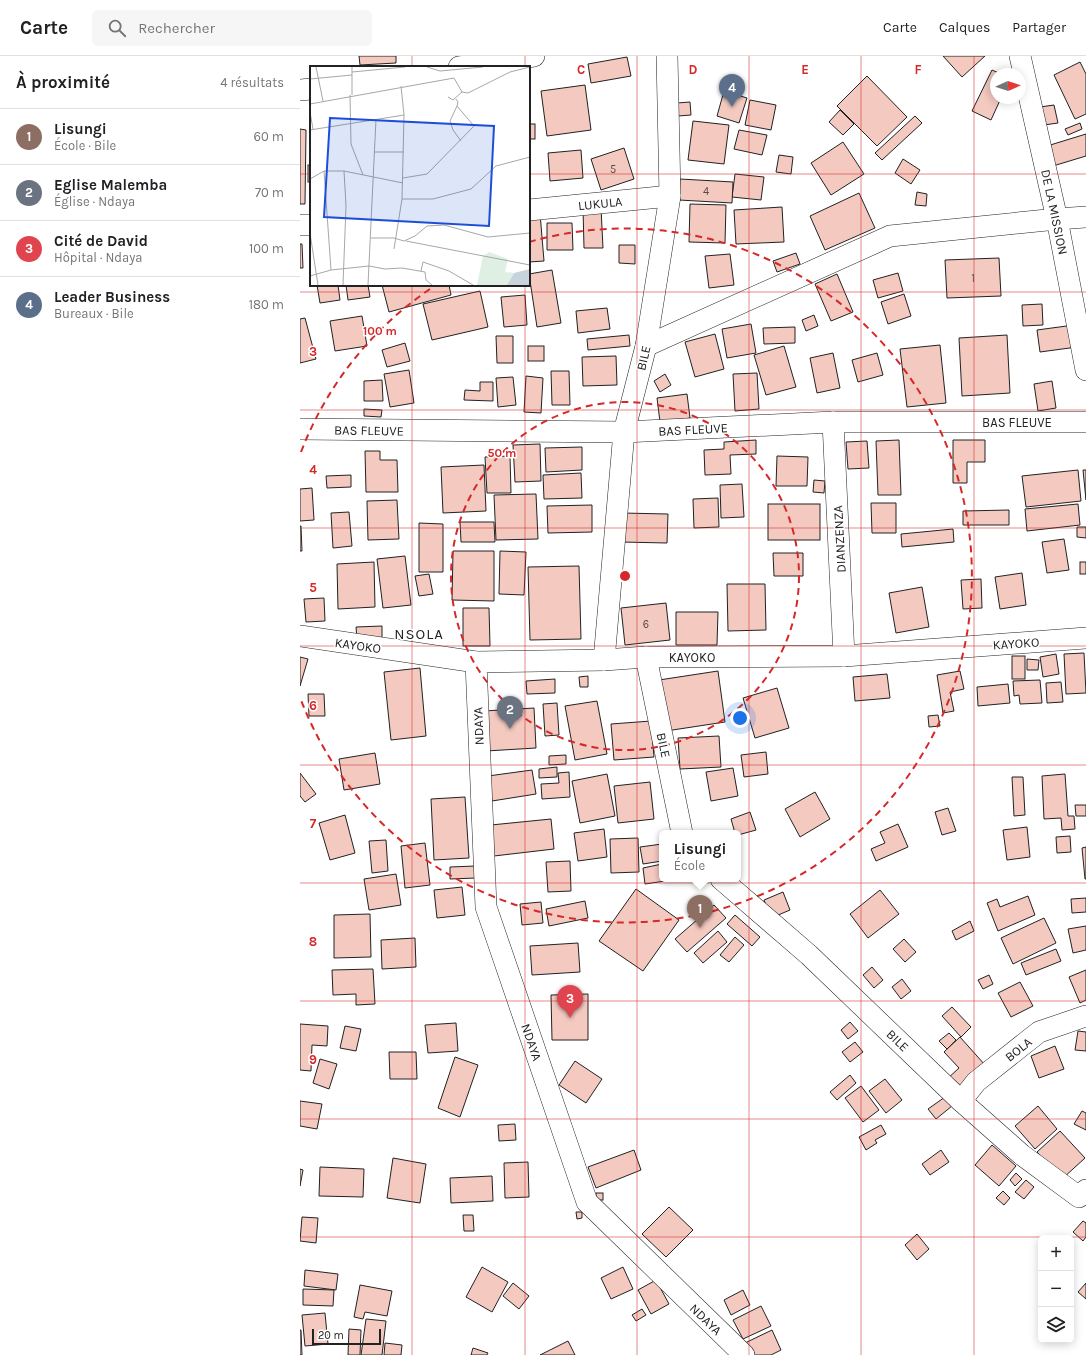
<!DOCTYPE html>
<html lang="fr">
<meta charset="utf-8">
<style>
body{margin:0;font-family:Karla,sans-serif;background:#f6f6f6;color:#202124}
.controls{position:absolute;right:12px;bottom:12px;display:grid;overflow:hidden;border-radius:6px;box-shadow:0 2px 10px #0003}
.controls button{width:36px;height:36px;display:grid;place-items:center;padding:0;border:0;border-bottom:1px solid #e0e0e0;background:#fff;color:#202124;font:20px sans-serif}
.compass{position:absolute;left:690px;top:12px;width:36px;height:36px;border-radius:50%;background:#fff;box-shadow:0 2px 10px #0003;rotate:87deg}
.scale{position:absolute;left:12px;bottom:10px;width:69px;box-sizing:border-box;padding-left:4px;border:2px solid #222;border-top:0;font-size:11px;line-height:14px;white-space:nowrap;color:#222;-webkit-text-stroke:3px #fff;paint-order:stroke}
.you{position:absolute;left:440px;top:662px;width:14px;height:14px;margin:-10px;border:3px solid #fff;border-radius:50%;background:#1a73e8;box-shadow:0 0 0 6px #1a73e833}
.badge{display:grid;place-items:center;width:26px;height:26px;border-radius:50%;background:#db2777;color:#fff;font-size:13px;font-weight:700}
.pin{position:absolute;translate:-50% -33px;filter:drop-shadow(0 1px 2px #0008)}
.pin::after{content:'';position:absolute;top:21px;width:14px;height:12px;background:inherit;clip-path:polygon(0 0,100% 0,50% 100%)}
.popup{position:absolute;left:359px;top:774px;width:82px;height:52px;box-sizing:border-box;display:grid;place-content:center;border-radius:6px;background:#fff;filter:drop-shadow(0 1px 3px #0005);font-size:13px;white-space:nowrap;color:#757577}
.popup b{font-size:15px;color:#202124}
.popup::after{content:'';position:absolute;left:50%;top:100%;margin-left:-8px;border:8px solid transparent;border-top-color:#fff}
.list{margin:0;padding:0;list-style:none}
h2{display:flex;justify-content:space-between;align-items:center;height:52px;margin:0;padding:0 16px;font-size:17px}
h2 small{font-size:13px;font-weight:400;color:#757577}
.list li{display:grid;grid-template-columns:26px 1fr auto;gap:12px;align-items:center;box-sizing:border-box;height:56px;padding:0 16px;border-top:1px solid #e0e0e0}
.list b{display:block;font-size:15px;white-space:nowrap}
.list p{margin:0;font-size:13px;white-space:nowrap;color:#757577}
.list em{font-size:13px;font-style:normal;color:#757577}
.icon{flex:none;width:22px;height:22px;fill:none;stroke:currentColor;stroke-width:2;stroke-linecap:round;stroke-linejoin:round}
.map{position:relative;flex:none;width:786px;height:1299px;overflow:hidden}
header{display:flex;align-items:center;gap:24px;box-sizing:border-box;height:56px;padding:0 20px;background:#fff;border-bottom:1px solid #e0e0e0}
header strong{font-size:19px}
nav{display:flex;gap:22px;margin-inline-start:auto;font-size:14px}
.search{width:280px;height:36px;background:#f6f6f6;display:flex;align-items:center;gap:10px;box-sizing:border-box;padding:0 14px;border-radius:6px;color:#757577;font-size:15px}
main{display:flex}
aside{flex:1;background:#fff}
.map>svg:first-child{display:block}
.building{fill:#f3c9c0;stroke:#222}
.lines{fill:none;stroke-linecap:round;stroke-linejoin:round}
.street-casing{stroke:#222;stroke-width:22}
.street{stroke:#fff;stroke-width:21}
.grid{fill:none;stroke:#d62828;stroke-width:1;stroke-opacity:0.55}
.ring{fill:none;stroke:#d62828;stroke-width:2;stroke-dasharray:7 5}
.labels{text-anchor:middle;stroke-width:3;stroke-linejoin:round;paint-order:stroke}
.number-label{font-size:11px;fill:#564c4a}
.street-label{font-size:13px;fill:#222;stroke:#fff}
.quarter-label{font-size:15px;letter-spacing:1px;fill:#222;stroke:#fff}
.inset-road{fill:none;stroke:#a7a7a7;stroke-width:1}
.view{fill:#1d4ed8;fill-opacity:0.15;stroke:#1d4ed8;stroke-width:2}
.inset-edge{fill:none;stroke:#222;stroke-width:2}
.grid-label{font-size:13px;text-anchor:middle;font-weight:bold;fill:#d62828;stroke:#fff;stroke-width:3;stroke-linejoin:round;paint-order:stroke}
.centre{fill:#d62828;stroke:#fff;stroke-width:2}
.ring-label{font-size:12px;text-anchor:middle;font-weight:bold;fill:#d62828;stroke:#fff;stroke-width:3;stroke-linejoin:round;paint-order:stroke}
</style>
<header>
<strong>Carte</strong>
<div class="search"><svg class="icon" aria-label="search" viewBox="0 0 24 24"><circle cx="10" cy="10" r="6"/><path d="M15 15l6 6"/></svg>Rechercher</div>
<nav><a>Carte</a><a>Calques</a><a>Partager</a></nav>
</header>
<main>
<aside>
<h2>À proximité<small>4 résultats</small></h2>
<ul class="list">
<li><span class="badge" style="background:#8d6e63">1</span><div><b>Lisungi</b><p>École · Bile</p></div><em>60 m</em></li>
<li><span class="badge" style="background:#6b7280">2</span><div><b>Eglise Malemba</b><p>Église · Ndaya</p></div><em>70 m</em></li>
<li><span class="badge" style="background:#e0444e">3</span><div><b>Cité de David</b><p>Hôpital · Ndaya</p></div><em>100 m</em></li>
<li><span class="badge" style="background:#5c6f8a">4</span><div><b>Leader Business</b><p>Bureaux · Bile</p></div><em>180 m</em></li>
</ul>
</aside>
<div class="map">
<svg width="786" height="1299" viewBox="0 0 786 1299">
<rect width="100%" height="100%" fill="#fff"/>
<g class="building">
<polygon points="59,0 96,0 96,7 60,9"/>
<polygon points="643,0 685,0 662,21"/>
<polygon points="327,1 331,20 291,27 288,8"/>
<polygon points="780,6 786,18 786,58 775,63 754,19"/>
<polygon points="692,14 701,18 696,18 696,42 701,42 691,64 672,55"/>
<polygon points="567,20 607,61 577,90 537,50"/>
<polygon points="285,29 291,74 247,80 241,35"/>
<polygon points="424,35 447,42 439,67 417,60"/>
<polygon points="450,44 476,49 471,74 445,69"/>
<polygon points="390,46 391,59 378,60 377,47"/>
<polygon points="754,49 758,67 744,69 740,51"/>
<polygon points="540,54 554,68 543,79 529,66"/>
<polygon points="615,60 622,67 582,104 575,97"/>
<polygon points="393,65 429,69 424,108 388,104"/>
<polygon points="780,67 782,73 768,79 765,73"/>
<rect x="229" y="68" width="6" height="15"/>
<polygon points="0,73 6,74 5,148 0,148"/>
<polygon points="439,74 467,79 462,99 434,93"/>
<polygon points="786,78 786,100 753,110 747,90"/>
<polygon points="543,86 564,118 531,139 511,107"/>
<polygon points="324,92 334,123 301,134 291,103"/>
<polygon points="281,94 283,122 250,125 248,97"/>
<polygon points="479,99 493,101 491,118 476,116"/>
<polygon points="603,103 620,114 611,128 595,117"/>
<rect x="8" y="109" width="3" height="17"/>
<polygon points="435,118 464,121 461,144 432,141"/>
<polygon points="380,123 433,126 432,147 379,144"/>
<polygon points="617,136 627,138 626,150 615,149"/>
<polygon points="559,137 575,172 525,194 510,160"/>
<polygon points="390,148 426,149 425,187 389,186"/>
<polygon points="482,151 484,186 436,188 434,154"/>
<polygon points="283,152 301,152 303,192 284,192"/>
<polygon points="240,157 244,205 229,206 229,158"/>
<polygon points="247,167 272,167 273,194 247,194"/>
<polygon points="0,188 2,188 3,212 0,212"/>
<polygon points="319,189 335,189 335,208 319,207"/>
<polygon points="496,197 500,208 477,216 473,205"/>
<polygon points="430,198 434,229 409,232 405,200"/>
<polygon points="699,202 701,240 647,242 645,204"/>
<polygon points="252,214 261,267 237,271 229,218"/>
<polygon points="598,217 603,235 578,242 573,224"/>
<polygon points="537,218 553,256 531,265 515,228"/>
<polygon points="17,229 38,229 40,244 20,247"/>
<polygon points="46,229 68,229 70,241 48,244"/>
<polygon points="82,229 149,229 151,239 89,256"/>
<polygon points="180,235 188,271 132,284 123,248"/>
<polygon points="604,238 611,260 588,268 581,246"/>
<polygon points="225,239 227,269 204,271 201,241"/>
<polygon points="742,248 743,269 723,270 722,249"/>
<polygon points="307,252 310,273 278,277 276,255"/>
<polygon points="514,259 518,270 506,275 502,264"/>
<polygon points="62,260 67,290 35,295 30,265"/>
<polygon points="5,262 16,303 0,307 0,263"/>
<polygon points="451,268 456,297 427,302 422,273"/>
<polygon points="774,269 777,291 740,296 737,274"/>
<polygon points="495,271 495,287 464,288 463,272"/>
<polygon points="415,278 424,313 395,321 385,286"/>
<polygon points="329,279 330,290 288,294 287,283"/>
<polygon points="707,279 710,337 662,340 659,282"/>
<polygon points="196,280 213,280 213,307 197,307"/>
<polygon points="105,287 110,305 87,311 82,294"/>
<polygon points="640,289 646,347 607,351 600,293"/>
<rect x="228" y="290" width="16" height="15"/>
<polygon points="484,290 496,331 466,339 454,299"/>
<polygon points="533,297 540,332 517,337 510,302"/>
<polygon points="577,297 583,319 558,326 552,304"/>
<polygon points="316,300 317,329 283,330 282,301"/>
<polygon points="109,314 114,347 90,351 84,318"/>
<polygon points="251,315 269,315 270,349 252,349"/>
<polygon points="457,317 459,353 435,355 433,318"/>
<polygon points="365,318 371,329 360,336 354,325"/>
<polygon points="226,320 243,322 241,357 224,356"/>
<polygon points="213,321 216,349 198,351 196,322"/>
<polygon points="82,324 83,345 64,345 64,325"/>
<polygon points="752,325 756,352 738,355 734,328"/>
<polygon points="180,326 193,326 193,345 164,344 165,334 180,335"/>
<polygon points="387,338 390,362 360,366 357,342"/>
<polygon points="64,353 82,354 81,361 64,360"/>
<polygon points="456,384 456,398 430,399 431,418 405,419 404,394 424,393 424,386"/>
<polygon points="599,384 601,439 578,439 576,385"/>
<polygon points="653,384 685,384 685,406 667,406 667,427 653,427"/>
<polygon points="567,385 569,412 548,413 546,386"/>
<polygon points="240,388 241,425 215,426 213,389"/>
<polygon points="282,391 282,414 246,416 245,392"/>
<polygon points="65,395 80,395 80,404 97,404 98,436 66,436"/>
<polygon points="210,400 211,437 187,437 185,401"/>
<polygon points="477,400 508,401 507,430 476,430"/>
<polygon points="184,409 186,455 143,457 141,411"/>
<polygon points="778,414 781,445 726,451 722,420"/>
<polygon points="783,414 786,414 786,444"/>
<polygon points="281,417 282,442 244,443 243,419"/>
<polygon points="51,419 51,431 27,432 26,420"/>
<polygon points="514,424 525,425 524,437 513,436"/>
<polygon points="442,428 444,461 421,462 420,429"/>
<polygon points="12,432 14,464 0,465 0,433"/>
<polygon points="236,438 238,483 196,484 194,439"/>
<polygon points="418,442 419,471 394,472 393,443"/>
<polygon points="97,444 99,483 68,484 67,445"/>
<polygon points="571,447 596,447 596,477 572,477"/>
<rect x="468" y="448" width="52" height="36"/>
<polygon points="778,448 780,469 727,475 725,453"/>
<polygon points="292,449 292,476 248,477 247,450"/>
<polygon points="709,454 709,469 663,469 663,455"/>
<polygon points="49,456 52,490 33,492 31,457"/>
<polygon points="322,457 368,458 367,487 321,486"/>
<polygon points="160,466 194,466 195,486 161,486"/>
<polygon points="119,467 143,468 143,516 119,516"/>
<polygon points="0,470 1,470 2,495 0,495"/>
<polygon points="777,471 786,471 786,482 777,481"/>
<polygon points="653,473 654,486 602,491 601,478"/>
<polygon points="764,483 769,514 747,517 742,486"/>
<polygon points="153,495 194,495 194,545 152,544"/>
<polygon points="200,495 226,496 224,539 199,538"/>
<polygon points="473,497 503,497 503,520 474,520"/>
<polygon points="105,500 111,549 83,552 77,503"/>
<polygon points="74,506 75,551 38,553 37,508"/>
<rect x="780" y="506" width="6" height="12"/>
<polygon points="279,510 281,583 230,584 228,511"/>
<polygon points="722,517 726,549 700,553 695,521"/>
<polygon points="129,518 133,538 119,540 115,520"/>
<polygon points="681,523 682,552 663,553 661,524"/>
<polygon points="427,528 465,528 466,574 428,575"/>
<polygon points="622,531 629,571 596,577 589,537"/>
<polygon points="24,542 25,565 6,566 4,543"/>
<polygon points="366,547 370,584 325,589 321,552"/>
<polygon points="163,552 189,552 190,590 163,590"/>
<polygon points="376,556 418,556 417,589 376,589"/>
<polygon points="82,570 82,582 57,583 56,571"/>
<polygon points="784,597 786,637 766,638 764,598"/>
<polygon points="756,598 759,618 743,621 740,601"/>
<rect x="712" y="600" width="13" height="23"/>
<polygon points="0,601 8,603 0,630"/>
<polygon points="727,603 739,604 738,614 727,614"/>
<polygon points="120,612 126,680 91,684 84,616"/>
<polygon points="418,615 425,666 366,675 359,624"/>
<polygon points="660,615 664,633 650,636 654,655 643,657 637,619"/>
<polygon points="587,618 590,642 555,645 553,621"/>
<polygon points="288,620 288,631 280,631 279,621"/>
<polygon points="255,623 255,637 227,638 226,625"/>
<polygon points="740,624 742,647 720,648 719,639 714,640 713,625"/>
<polygon points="761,626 763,646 747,647 746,627"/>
<polygon points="708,628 710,647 678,650 677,631"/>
<polygon points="477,632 489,672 455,682 443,642"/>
<polygon points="8,638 24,638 25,660 9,660"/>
<polygon points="297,645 307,698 275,704 265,650"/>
<polygon points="257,647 259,679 245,680 243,648"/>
<polygon points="234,652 236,692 186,695 184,655"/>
<polygon points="638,659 640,670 629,671 628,660"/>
<polygon points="351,665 354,701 314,704 311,668"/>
<polygon points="419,680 421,711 380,713 378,682"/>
<polygon points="466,696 468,718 444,721 441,699"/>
<polygon points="75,697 80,728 44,734 39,703"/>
<polygon points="266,699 266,708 249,709 249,700"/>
<polygon points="257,711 257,721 239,722 239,713"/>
<polygon points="433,712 438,740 411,745 406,716"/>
<polygon points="232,714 236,738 192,745 188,720"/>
<polygon points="269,716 270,741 242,743 241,728 259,727 258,717"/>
<polygon points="0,717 16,738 5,746 0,740"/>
<polygon points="307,718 315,760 280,767 272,725"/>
<polygon points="765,718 768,760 774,760 775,773 762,774 761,762 744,763 742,720"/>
<polygon points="712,721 723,721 725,759 714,760"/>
<polygon points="350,726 354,763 318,767 314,730"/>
<polygon points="515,736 530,763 500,781 485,753"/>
<polygon points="165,741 169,802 134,804 131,743"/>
<polygon points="775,749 786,749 786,760 776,760"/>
<polygon points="648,752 656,775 642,779 635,756"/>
<polygon points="450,756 456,774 438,779 438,777 435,777 431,763"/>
<polygon points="45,759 55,797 30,804 19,767"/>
<polygon points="251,763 254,793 194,800 191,769"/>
<polygon points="598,768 608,791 576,805 571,793 585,787 580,776"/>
<polygon points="727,771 730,801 707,804 703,774"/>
<polygon points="304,773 307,801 278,805 274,777"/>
<polygon points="770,780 771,796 757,797 756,781"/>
<polygon points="338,782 339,816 311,817 310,783"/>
<polygon points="86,784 88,815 72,817 69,785"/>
<polygon points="125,787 130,829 105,832 101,790"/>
<polygon points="362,788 362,805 343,808 340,791"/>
<polygon points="786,791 786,823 785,823 782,792"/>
<polygon points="270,805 271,835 248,836 246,806"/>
<polygon points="362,808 362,823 379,823 345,828 343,812"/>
<polygon points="175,810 176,822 150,823 150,811"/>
<polygon points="96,818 101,849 69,854 64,823"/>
<polygon points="162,831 165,859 137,862 134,834"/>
<polygon points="336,833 379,864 343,915 299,885"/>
<polygon points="580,834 599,858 568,882 550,858"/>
<polygon points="483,836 490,854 471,862 464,844"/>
<polygon points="728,840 735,859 698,875 687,847 697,843 700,851"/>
<polygon points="786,842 786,856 772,857 771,843"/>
<polygon points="285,845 288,862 249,870 246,853"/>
<polygon points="241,846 243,867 222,869 220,848"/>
<polygon points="414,849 426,862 387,896 375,883"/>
<polygon points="70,858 71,901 34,902 34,859"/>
<polygon points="435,859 460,881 452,890 427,868"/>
<polygon points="744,862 756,887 713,908 701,882"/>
<polygon points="670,865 674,875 656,884 652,875"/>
<polygon points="786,870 786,894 773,897 768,873"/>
<polygon points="418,875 427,886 403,907 394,897"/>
<polygon points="435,881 444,889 429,906 420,899"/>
<polygon points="115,882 116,911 82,913 81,884"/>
<polygon points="604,883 616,896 605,906 593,893"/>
<polygon points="278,887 280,916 232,919 230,890"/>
<polygon points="756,893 761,905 726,919 721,907"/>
<polygon points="572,911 583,924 574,932 563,919"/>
<polygon points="73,913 75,948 56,949 56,938 33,939 32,914"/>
<polygon points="786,914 786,944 780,947 769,921"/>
<polygon points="689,919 693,928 683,933 678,924"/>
<polygon points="602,923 611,935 601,943 592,931"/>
<polygon points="720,926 733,950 711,961 698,937"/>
<polygon points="288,938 288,984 252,984 251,939"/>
<polygon points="652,951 671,971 661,981 642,960"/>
<polygon points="550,966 558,975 548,983 541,974"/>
<polygon points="156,967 158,995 128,997 125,969"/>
<polygon points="0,968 28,970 27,990 12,989 11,1015 0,1014"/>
<polygon points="45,970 61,973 56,995 40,992"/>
<polygon points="778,975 786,976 786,995 775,994"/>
<polygon points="649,977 656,984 647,993 639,985"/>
<polygon points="660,981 685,1009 658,1034 647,1023 659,1012 644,996"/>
<polygon points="555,986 563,996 550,1006 542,996"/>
<polygon points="755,990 764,1013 739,1022 731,1000"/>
<polygon points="89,996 116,996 117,1023 90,1023"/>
<polygon points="155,1001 178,1009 160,1061 138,1052"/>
<polygon points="20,1003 37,1008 29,1033 13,1027"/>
<polygon points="275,1005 302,1023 286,1047 259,1029"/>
<polygon points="550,1019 556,1027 537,1044 530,1036"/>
<polygon points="585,1023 602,1044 586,1057 569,1035"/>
<polygon points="561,1030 579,1054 563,1066 545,1042"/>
<polygon points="645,1041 652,1050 636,1063 628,1053"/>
<polygon points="0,1045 22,1048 17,1073 0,1070"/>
<polygon points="738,1050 757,1073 735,1093 715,1070"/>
<polygon points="782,1055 786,1057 786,1074 774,1068"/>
<polygon points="215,1068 216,1084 199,1085 198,1069"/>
<polygon points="581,1069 586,1078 575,1084 577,1087 566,1094 559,1081"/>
<polygon points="760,1075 785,1102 762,1123 737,1096"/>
<polygon points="692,1089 716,1110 699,1130 675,1109"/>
<polygon points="334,1094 341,1114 296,1132 288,1111"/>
<polygon points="641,1094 649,1106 630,1119 622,1108"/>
<polygon points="93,1102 126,1108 120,1147 87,1142"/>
<polygon points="228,1106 229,1141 205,1142 204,1107"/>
<polygon points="20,1111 64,1113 63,1141 19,1140"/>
<polygon points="0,1113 3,1114 0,1130"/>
<polygon points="716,1117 722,1123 715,1130 710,1124"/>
<polygon points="192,1120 193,1145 151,1147 150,1122"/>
<polygon points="726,1124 734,1131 724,1143 715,1136"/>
<polygon points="703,1135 710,1142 704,1149 696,1142"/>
<rect x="296" y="1137" width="7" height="7"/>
<polygon points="369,1151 393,1174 366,1201 342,1178"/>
<polygon points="276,1156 282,1156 282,1162 277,1163"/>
<polygon points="163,1159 173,1159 174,1175 164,1175"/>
<polygon points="2,1161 18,1162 16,1187 0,1185"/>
<polygon points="783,1165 786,1167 786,1181 783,1185 773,1176"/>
<polygon points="617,1178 629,1193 617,1204 605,1189"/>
<polygon points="182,1211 208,1226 192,1256 166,1241"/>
<polygon points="323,1211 333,1233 311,1243 301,1222"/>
<polygon points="5,1214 38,1218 36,1234 4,1230"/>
<polygon points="356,1224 369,1248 351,1258 338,1234"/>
<polygon points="213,1227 229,1240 219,1253 203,1240"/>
<polygon points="786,1227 786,1243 778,1236"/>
<polygon points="60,1229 92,1235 87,1260 65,1256 63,1263 54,1261"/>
<polygon points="3,1233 34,1234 33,1250 3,1249"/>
<polygon points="443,1234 450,1249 431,1259 424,1244"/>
<polygon points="461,1250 471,1270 443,1283 433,1264"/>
<polygon points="342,1253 346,1259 336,1265 332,1259"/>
<polygon points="25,1257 28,1288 5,1290 2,1259"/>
<polygon points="66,1263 86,1265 82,1299 61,1299"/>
<polygon points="49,1273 61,1274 60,1299 48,1299"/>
<polygon points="0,1274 1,1274 2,1299 0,1299"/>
<polygon points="472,1274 481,1294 471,1299 450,1299 445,1287"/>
<polygon points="268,1285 275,1299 240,1299"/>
<polygon points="85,1287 102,1289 101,1299 84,1299"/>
<polygon points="173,1292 188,1297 187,1299 171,1299"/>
</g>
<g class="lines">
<defs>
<g id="street">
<polyline points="720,0 757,163 786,314"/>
<polyline points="159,11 234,0"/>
<polyline points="0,34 11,33"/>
<polyline points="229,154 370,140"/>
<polyline points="0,169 11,169"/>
<polyline points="346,290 590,180 757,163 786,161"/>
<polyline points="533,366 544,600"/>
<polyline points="0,373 324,376 533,366 786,366"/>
<polyline points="0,580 176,606 304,604 346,601 544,600 786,582"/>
<polyline points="346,601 382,777"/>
<polyline points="304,604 324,376 346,290 370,140 367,0"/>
<polyline points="176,606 186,851 287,1146 444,1299"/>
<polyline points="421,823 509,899 661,1045 722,1099 779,1141 786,1134"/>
<polyline points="661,1045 676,1026 739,976 786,960"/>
</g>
</defs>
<use href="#street" class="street-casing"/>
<use href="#street" class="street"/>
</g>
<path class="grid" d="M112,0V11M225,0V11M337,0V1299M449,0V1299M561,0V1299M674,0V1299M0,118H11M229,118H786M112,229V1299M225,229V1299M0,236H786M0,354H786M0,472H786M0,590H786M0,709H786M0,827H786M0,945H786M0,1063H786M0,1181H786"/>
<g class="ring">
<circle cx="325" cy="520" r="174"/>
<path d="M1 396A347 347 0 0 1 133 231M229 186A347 347 0 1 1 1 644"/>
</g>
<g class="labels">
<g class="number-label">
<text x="313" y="117">5</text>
<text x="406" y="139">4</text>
<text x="673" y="226">1</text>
<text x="346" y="572">6</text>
</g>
<g class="street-label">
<text transform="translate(300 147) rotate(-6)" y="5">LUKULA</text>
<text transform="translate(755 156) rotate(78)" y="5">DE LA MISSION</text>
<text transform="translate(343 302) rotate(-77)" y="5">BILE</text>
<text x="717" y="371">BAS FLEUVE</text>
<text transform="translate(393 373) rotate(-3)" y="5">BAS FLEUVE</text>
<text transform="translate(69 374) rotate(1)" y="5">BAS FLEUVE</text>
<text transform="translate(539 483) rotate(-93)" y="5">DIANZENZA</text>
<text transform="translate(716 587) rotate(-4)" y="5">KAYOKO</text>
<text transform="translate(58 589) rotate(8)" y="5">KAYOKO</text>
<text x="392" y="606">KAYOKO</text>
<text transform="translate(178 670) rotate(-92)" y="5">NDAYA</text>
<text transform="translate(364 689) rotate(78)" y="5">BILE</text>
<text transform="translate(598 984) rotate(44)" y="5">BILE</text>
<text transform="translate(232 986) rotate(71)" y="5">NDAYA</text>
<text transform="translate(718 993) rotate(-39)" y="5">BOLA</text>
<text transform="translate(406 1263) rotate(44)" y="5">NDAYA</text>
</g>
<g class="quarter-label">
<text x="119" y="583">NSOLA</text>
</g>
</g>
<g transform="translate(10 10)">
<rect width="220" height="220" fill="#fff"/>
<path d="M179,186L198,193L195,206L204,207L197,219H167L173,190Z" fill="#e0efe3"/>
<path d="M220,203V219H197L204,207Z" fill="#c7d3dd"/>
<path class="inset-road" d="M6,1L13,35M42,1V29M117,1L130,5L173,1M42,6L95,1M0,13L42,9M152,26L158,27L200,6L220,1M40,29L41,78L53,109M0,38L144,12L152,26L143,34L138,31M147,40L140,55L143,64L151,75M0,46L3,63M0,64L94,49M64,86H94M14,105L21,204M93,112L117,108L164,60L147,40L148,36L146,33M0,113L14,105H34L93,117M92,133H123L161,123L186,100L220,91M0,167L8,219M61,172H84L94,175L105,170L117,160L134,159L178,171L220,167M96,175L220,199M84,183L92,133L94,49L91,20M111,205L113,196L139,205L163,219M0,210L21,204L59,200L75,203L92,202L115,206L116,214L122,219M33,219L36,140L34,105M58,219L66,53"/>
<path class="view" d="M20,52L184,60L179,160L14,151Z"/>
<rect width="220" height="220" class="inset-edge"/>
</g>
<g class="grid-label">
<text x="281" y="18">C</text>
<text x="393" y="18">D</text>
<text x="505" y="18">E</text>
<text x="618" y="18">F</text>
<text x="13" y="300">3</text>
<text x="13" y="418">4</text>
<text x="13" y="536">5</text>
<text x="13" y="654">6</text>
<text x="13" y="772">7</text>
<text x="13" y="890">8</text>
<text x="13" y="1008">9</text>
</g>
<circle cx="325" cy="520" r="6" class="centre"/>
<g class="ring-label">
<text x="80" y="279">100 m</text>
<text x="202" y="401">50 m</text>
</g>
</svg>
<div class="controls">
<button>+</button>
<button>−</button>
<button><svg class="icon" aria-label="layers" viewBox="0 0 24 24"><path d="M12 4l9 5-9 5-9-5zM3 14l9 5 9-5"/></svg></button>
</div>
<svg class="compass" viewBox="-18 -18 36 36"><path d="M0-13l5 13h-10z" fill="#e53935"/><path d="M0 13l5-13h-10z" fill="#757577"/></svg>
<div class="scale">20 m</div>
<div class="you"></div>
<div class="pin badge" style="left:400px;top:872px;background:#8d6e63">1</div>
<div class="popup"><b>Lisungi</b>École</div>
<div class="pin badge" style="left:210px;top:673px;background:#6b7280">2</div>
<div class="pin badge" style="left:270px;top:962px;background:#e0444e">3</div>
<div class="pin badge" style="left:432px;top:51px;background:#5c6f8a">4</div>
</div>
</main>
